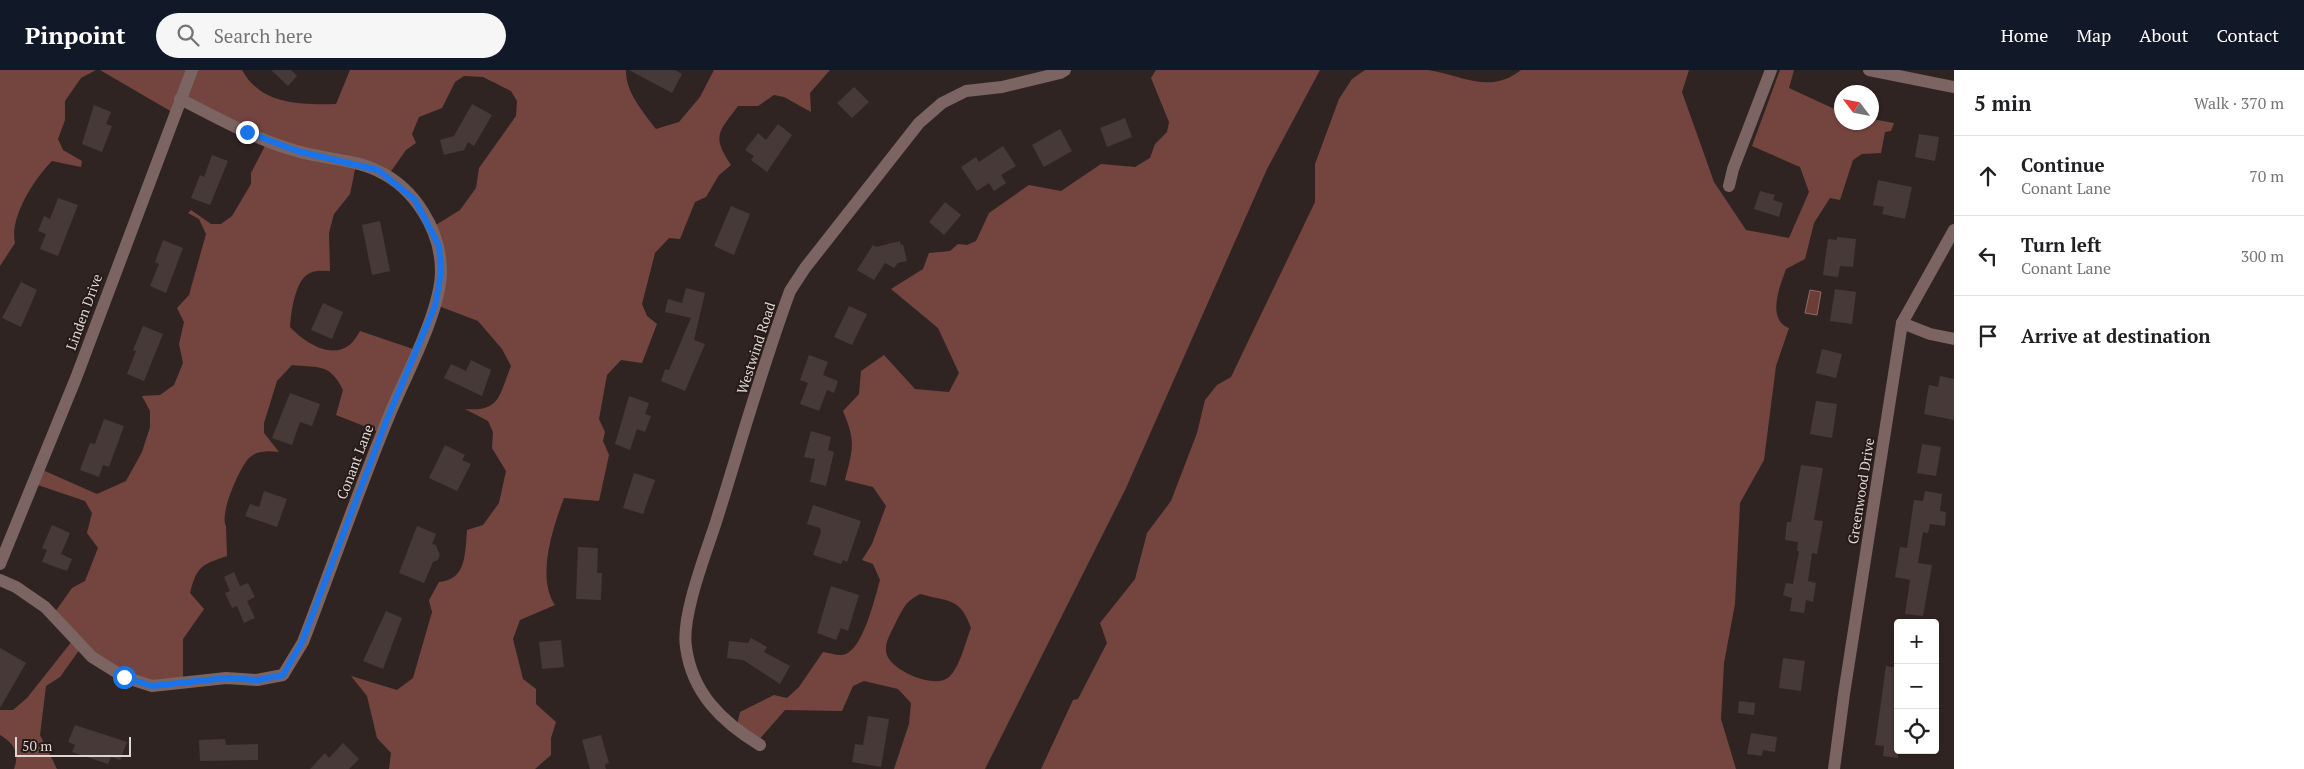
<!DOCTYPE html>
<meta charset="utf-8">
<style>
body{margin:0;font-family:"PT Serif",serif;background:#f6f6f6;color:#202124}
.controls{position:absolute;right:15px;bottom:15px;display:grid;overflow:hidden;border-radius:5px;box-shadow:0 1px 4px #0004}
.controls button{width:45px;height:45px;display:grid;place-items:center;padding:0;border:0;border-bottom:1px solid #e0e0e0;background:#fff;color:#202124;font:25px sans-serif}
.compass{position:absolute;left:1834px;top:15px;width:45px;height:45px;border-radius:50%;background:#fff;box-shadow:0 1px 4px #0004;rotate:302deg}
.scale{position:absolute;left:15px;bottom:12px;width:116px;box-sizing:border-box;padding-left:5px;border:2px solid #ded6d4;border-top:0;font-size:14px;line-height:18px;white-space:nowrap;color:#ded6d4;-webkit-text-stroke:4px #261a18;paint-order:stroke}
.stop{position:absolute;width:15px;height:15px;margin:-11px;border:4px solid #1a73e8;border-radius:50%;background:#fff}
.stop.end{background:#1a73e8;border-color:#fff;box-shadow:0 1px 5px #0008}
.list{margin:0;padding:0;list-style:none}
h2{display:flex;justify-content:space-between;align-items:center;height:65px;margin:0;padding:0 20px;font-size:21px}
h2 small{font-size:16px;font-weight:400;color:#757577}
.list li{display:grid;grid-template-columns:32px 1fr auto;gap:15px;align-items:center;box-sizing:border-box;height:80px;padding:0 20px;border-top:1px solid #e0e0e0}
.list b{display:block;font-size:19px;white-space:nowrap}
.list p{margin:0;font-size:16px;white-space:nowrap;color:#757577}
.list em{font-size:16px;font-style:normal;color:#757577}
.icon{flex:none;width:28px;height:28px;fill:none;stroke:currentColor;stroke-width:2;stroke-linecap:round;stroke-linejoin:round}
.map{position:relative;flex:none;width:1954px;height:699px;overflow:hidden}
header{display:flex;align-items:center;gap:30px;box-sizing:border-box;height:70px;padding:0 25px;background:#111827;color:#fff}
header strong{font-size:24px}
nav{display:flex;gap:28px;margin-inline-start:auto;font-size:18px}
.search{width:350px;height:45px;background:#f6f6f6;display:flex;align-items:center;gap:12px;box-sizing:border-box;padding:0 18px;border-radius:28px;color:#757577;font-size:19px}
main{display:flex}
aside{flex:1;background:#fff}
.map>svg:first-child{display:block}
.forest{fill:#74453f;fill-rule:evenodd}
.water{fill:#6b3d37;stroke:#8e6b66}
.building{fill:#473937}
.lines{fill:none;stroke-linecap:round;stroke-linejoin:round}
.minor{stroke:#7b6461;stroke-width:12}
.route{stroke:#1a73e8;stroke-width:6}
.labels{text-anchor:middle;stroke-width:4;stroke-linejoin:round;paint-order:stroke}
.street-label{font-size:14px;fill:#ded6d4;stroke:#261a18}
</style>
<header>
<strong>Pinpoint</strong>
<div class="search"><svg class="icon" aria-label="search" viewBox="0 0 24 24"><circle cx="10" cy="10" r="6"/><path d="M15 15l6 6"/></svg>Search here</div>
<nav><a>Home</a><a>Map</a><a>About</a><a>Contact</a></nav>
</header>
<main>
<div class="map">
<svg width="1954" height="699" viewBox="0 0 1954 699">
<rect width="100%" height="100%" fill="#302422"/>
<g class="forest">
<path d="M0,0H96L81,8L65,31V50L58,69L63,80L82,91L81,97L52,91C34,109 9,148 15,173L0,196Z"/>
<path d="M100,0H242C261,35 301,35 336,34L350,0H626C625,21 643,42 656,59L679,52L700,27L714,0H830L810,23L811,42L784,27L774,25L758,36H738C719,62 711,65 731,95L719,105L706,127L695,132L680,169L669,168L655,183L642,234L647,246L657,254L642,293L621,290L607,305L599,349L605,362L603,371L609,385L599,431L564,428C553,457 536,508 555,535L520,550L513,569L523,609L536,619V634L556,652L551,668V685L535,699H389L391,683L377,668L367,626L351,606L397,620L413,608L432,542L429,530L439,512C467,510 465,482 467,460L483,455L499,433L506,401L492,378L493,362L488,351L465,339C501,342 499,325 511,296L502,279L478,251L436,235L439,198L431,158L460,140L476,118L479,98L516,46L517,31L511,21L483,7L464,6L455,12L442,38L419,47L412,64L416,73L406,80L387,107L356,95L350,124L334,144L329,163L330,201C324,201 316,200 310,203C295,209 291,243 290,257C303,271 329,289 348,276C353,273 357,266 360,261L413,279L379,362L336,345L343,320C330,293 319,298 292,295L277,311L264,353V363L279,382C269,381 257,380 249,388C240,397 219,444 226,456L227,486C201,495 197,496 190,523L204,539L183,569V612L150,616L80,579L60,607L46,616L40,665L57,699H14C20,683 14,673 0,665V640H13L27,628L73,570L55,542L72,518L85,511L98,478L87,463L92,443L85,431L32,413L38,398L97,424L126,411L142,382L150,357V341L142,326L160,325L174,315L183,293L179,274L184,252L177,238L189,225L206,164L199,149L188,143L191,140L211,154H221L232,146L251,114V103L267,72L187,33L172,42Z"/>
<path d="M1156,0H1320L1267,99L1126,418L985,699H894L909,654L911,633L898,619L864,611L853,616L842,641L785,640L757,672L736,660L740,642L774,625L787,628L799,617L823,582C830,583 840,587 846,584C864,576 875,527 880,510L873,494L862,490L872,474L886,436L873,417L845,410C853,378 856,372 843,341L859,324L861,301L884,285L915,319L949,322L959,303L938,258L891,219L923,199L929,183L950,181L958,174L967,175L976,171L989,143L1029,115L1061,121L1101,94L1135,97L1150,88L1155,74L1167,62L1169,52L1151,8ZM920,524C949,532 960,527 971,558C965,573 960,597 949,607C936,620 887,600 886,581C885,571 892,561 896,552C904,537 905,532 920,524Z"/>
<path d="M1365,0C1385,0 1408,0 1428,0C1461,5 1490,25 1521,0H1689L1682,22L1714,112L1746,160L1789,168L1809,122L1800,97L1752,76L1780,0H1794L1789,18L1841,42L1842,52H1872V49L1894,53L1891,61L1885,62L1881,83L1862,84L1853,90L1840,130L1830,128L1814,153L1805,189L1786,199C1780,216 1766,249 1789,258L1776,296L1764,390L1740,433L1735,534L1724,593L1721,649L1736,699H1041L1073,630L1078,629L1107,573L1100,553L1135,509L1147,463L1171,431L1197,363L1205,330L1217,315L1231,307L1315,132V94L1339,29L1352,9Z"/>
</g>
<polygon class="water" points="1810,220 1821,222 1817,245 1805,243"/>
<g class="building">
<polygon points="271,0 291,0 297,6 288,16"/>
<polygon points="629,0 675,0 682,4 672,23"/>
<polygon points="854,17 869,32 852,48 837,33"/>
<polygon points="472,34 492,45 474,76 468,72 464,80 444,85 440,70 454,66"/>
<polygon points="94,35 111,42 106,54 112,56 102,82 82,74"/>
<polygon points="1125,48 1132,67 1107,77 1100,58"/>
<polygon points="778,54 792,65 767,102 751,90 754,86 745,80 758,63 766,70"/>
<polygon points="1060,59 1072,81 1044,97 1032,75"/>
<polygon points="1919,64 1939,67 1935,91 1915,87"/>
<polygon points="1003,76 1016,96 1001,105 1006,113 994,121 989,113 977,121 961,97 976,87 979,92"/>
<polygon points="212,85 228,91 210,135 191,128 200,105 204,107"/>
<polygon points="1878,110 1912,117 1905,149 1882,144 1884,137 1873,135"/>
<polygon points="1760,121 1775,125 1773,130 1783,133 1779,147 1754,139"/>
<polygon points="58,128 78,135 58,186 40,179 46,164 38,161 44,146 50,149"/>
<polygon points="945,132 961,145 944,165 929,152"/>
<polygon points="731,136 750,144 734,185 714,176"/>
<polygon points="380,151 390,201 372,205 362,155"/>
<polygon points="1837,167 1856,169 1853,197 1840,196 1838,207 1823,205 1828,169 1837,170"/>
<polygon points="163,170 183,178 166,223 150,216 159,194 155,192"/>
<polygon points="900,171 901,175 903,174 907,191 898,193 894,198 885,193 874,210 857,200 873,175 876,177"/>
<polygon points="21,212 37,220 21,257 2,248"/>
<polygon points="686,218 705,223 694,270 705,274 685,321 661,311 665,299 669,300 691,248 665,242 668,229 682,233"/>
<polygon points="1835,219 1856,222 1852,254 1830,251"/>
<polygon points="323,233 343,242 332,269 311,260"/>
<polygon points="849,236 867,244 852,275 834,267"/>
<polygon points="143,256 163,264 144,311 127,304 136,281 133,280"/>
<polygon points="1822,279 1842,284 1836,308 1816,303"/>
<polygon points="809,285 828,292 823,305 838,311 834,323 827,320 819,341 800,334 808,313 800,310"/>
<polygon points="471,290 491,300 482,326 444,308 451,294 466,301"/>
<polygon points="1940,306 1954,309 1954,350 1924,344 1929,315 1938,317"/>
<polygon points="290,323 320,334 312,356 300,352 292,375 272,368"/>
<polygon points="629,326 649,333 645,344 651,346 645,362 637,359 630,380 615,374"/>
<polygon points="1816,331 1837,334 1832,368 1810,364"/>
<polygon points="104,349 124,356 109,397 103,395 99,407 80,400 90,373 95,374"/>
<polygon points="811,361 831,367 828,380 834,382 826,416 810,412 815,389 804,387"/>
<polygon points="1922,374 1941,377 1936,406 1917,403"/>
<polygon points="445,375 465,385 462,390 471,394 457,421 429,408"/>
<polygon points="1801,395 1823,398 1814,450 1823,451 1817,484 1812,483 1808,511 1816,513 1813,532 1806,530 1804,543 1790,541 1792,528 1783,525 1786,513 1793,514 1799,481 1797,481 1798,472 1785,470 1787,452 1791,452"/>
<polygon points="634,403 655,410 643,444 623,438"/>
<polygon points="264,421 287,429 277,457 245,446 250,434 259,437"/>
<polygon points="1925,421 1942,424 1940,441 1946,442 1945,456 1930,454 1928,463 1923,462 1918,493 1932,495 1923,546 1905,544 1910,510 1895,507 1900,477 1907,478 1914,430 1923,431"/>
<polygon points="813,435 861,451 847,492 843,490 841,494 813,485 821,462 820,458 807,454"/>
<polygon points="52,455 70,463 61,484 72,489 67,501 42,492 47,480 42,478"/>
<polygon points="417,456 436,464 432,474 436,475 440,485 438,490 433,492 424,513 399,503"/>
<polygon points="578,477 598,478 597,503 602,503 601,530 576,529"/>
<polygon points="234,502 240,516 248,513 255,527 247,531 255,548 244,553 237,536 232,538 225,523 230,521 224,507"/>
<polygon points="831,516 859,525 848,561 841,558 836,570 817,563"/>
<polygon points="386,541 402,548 383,599 363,591"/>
<polygon points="751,568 767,577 764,582 790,596 780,614 743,590 727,588 729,571 748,573"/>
<polygon points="561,570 564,597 542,599 539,572"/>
<polygon points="0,578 26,593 0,638"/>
<polygon points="1783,588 1805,591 1801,621 1779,618"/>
<polygon points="1886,596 1898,598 1898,688 1883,686 1884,676 1875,675"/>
<polygon points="1739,631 1755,633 1754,645 1738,643"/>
<polygon points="868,646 889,649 881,697 852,692 855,674 863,675"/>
<polygon points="75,655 127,672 120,690 111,687 108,694 72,682 75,675 68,672"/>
<polygon points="1751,663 1777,667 1775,682 1763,680 1762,686 1747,684"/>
<polygon points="601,665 609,693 605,694 606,699 590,699 582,670"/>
<polygon points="225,669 226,675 258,674 258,690 200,691 199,670"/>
<polygon points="343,673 359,689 349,699 310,699 325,683 329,688"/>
</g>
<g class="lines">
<g class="minor">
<polyline points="1869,0 1954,17"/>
<polyline points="1729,116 1733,99 1771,0"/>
<polyline points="1902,253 1930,264 1954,269"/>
<polyline points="0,494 76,308 192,0"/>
<path d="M0,510L16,517L45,537L92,587L124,607L152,616L226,608L257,610L283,605L303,572C332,497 358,421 389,346C405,307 441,241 441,201C441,161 415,118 378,101C354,89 323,89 297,81C256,70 218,48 180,29"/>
<path d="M760,675C722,652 692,623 686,577C681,546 706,483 716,452C740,375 762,297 790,221L805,198L919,53L942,33L966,21L1002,17L1060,3L1065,0"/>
<polyline points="1834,699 1844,624 1902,253 1954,160"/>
</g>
</g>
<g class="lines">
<polyline class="route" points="124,607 152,616 226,608 258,610 283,605 302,572 388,347 435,236 441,203 439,176 415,130 378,100 297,81 247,62"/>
</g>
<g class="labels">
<g class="street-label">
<text transform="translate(84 242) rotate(-70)" y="5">Linden Drive</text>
<text transform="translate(756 278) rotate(-72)" y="5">Westwind Road</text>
<text transform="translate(355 392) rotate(-69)" y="5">Conant Lane</text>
<text transform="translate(1861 421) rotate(-81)" y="5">Greenwood Drive</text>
</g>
</g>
</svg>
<div class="controls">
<button>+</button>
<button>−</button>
<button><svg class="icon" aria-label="locate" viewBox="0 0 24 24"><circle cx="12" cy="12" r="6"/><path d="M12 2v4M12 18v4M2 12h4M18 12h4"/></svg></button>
</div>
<svg class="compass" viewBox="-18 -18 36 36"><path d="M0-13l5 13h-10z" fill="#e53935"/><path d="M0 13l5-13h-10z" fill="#757577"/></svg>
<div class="scale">50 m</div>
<div class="stop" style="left:124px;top:607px"></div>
<div class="stop end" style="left:247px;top:62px"></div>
</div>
<aside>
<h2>5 min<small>Walk · 370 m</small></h2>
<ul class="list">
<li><svg class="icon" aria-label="ahead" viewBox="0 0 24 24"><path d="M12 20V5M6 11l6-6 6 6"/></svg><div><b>Continue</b><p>Conant Lane</p></div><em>70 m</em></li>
<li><svg class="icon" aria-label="left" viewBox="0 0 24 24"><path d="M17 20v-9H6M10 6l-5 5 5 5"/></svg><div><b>Turn left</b><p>Conant Lane</p></div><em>300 m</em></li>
<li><svg class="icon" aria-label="arrive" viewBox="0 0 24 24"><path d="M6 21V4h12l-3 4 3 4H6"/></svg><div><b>Arrive at destination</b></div></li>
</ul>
</aside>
</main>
